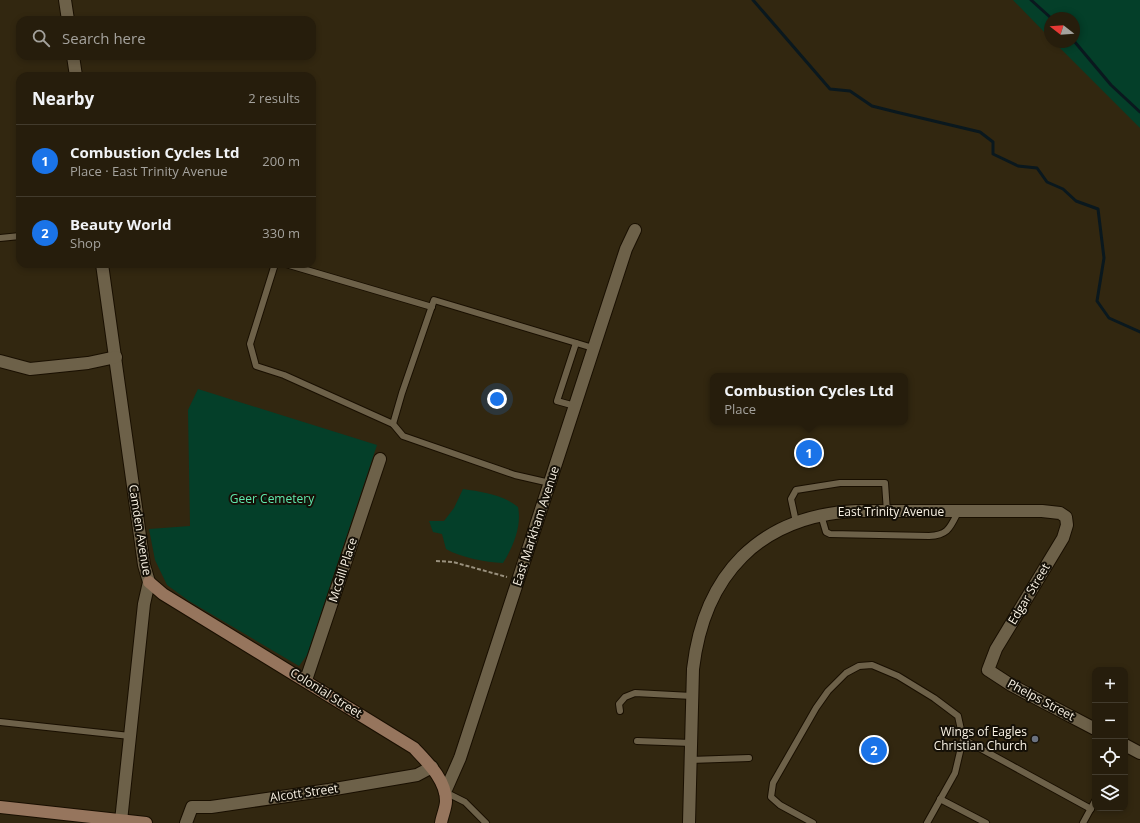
<!DOCTYPE html>
<meta charset="utf-8">
<style>
body{margin:0;font-family:"Open Sans",sans-serif;background:#2e2615;color:#f1f3f6}
.controls{position:absolute;right:12px;bottom:12px;display:grid;overflow:hidden;border-radius:8px;box-shadow:0 2px 6px #0003}
.controls button{width:36px;height:36px;display:grid;place-items:center;padding:0;border:0;border-bottom:1px solid #423b2d;background:#261d0c;color:#f1f3f6;font:20px sans-serif}
.compass{position:absolute;left:1044px;top:12px;width:36px;height:36px;border-radius:50%;background:#261d0c;box-shadow:0 2px 6px #0003;rotate:287deg}
.you{position:absolute;left:497px;top:399px;width:14px;height:14px;margin:-10px;border:3px solid #fff;border-radius:50%;background:#1a73e8;box-shadow:0 0 0 6px #1a73e833}
.badge{display:grid;place-items:center;width:26px;height:26px;border-radius:50%;background:#1a73e8;color:#fff;font-size:13px;font-weight:700}
.pin{position:absolute;translate:-50% -50%;border:2px solid #fff;box-shadow:0 1px 4px #0006}
.popup{position:absolute;left:710px;top:373px;width:198px;height:52px;box-sizing:border-box;display:grid;place-content:center;border-radius:8px;background:#261d0c;filter:drop-shadow(0 1px 3px #0005);font-size:13px;white-space:nowrap;color:#a4a29d}
.popup b{font-size:15px;color:#f1f3f6}
.popup::after{content:'';position:absolute;left:50%;top:100%;margin-left:-8px;border:8px solid transparent;border-top-color:#261d0c}
.list{margin:0;padding:0;list-style:none}
h2{display:flex;justify-content:space-between;align-items:center;height:52px;margin:0;padding:0 16px;font-size:17px}
h2 small{font-size:13px;font-weight:400;color:#a4a29d}
.list li{display:grid;grid-template-columns:26px 1fr auto;gap:12px;align-items:center;box-sizing:border-box;height:72px;padding:0 16px;border-top:1px solid #423b2d}
.list b{display:block;font-size:15px;white-space:nowrap}
.list p{margin:0;font-size:13px;white-space:nowrap;color:#a4a29d}
.list em{font-size:13px;font-style:normal;color:#a4a29d}
.icon{flex:none;width:22px;height:22px;fill:none;stroke:currentColor;stroke-width:2;stroke-linecap:round;stroke-linejoin:round}
.map{position:relative;flex:none;width:1140px;height:823px;overflow:hidden}
.search{position:absolute;background:#261d0c;box-shadow:0 2px 6px #0003;left:16px;top:16px;width:300px;height:44px;display:flex;align-items:center;gap:10px;box-sizing:border-box;padding:0 14px;border-radius:12px;color:#a4a29d;font-size:15px}
.panel{position:absolute;background:#261d0c;box-shadow:0 2px 6px #0003;left:16px;top:72px;width:300px;height:196px;border-radius:12px}
.map>svg:first-child{display:block}
.green{fill:#043f29}
.lines{fill:none;stroke-linecap:round;stroke-linejoin:round}
.stream{stroke:#0a181e;stroke-width:3}
.lane-casing{stroke:#190f00;stroke-width:8}
.street-casing{stroke:#190f00;stroke-width:14}
.secondary-casing{stroke:#190f00;stroke-width:14}
.path{stroke:#99907d;stroke-width:2;stroke-dasharray:4 2;stroke-linecap:butt}
.lane{stroke:#6d6149;stroke-width:6}
.street{stroke:#6d6149;stroke-width:12}
.secondary{stroke:#96755d;stroke-width:12}
.worship-dot{fill:#6b7280;stroke:#151007;stroke-width:1.5}
.labels{text-anchor:middle;stroke-width:4;stroke-linejoin:round;paint-order:stroke}
.park-label{font-size:12px;fill:#60e9ad;stroke:#151007}
.street-label{font-size:12px;fill:#faf3e5;stroke:#151007}
.poi-label{font-size:12px;fill:#faf3e5;stroke:#151007;text-anchor:end}
</style>
<div class="map">
<svg width="1140" height="823" viewBox="0 0 1140 823">
<rect width="100%" height="100%" fill="#322710"/>
<g class="green">
<polygon points="1013,0 1140,0 1140,128 1054,42 1074,42 1074,18 1050,18 1050,38"/>
<polygon points="198,389 377,445 307,655 299,666 189,601 167,585 155,560 149,529 190,526 188,410"/>
<path d="M463,489C482,492 502,494 518,507C522,526 513,547 503,563C485,562 462,558 446,549L442,534L433,532L429,521H444L454,508Z"/>
</g>
<g class="lines">
<g class="stream">
<polyline points="753,0 830,89 850,91 872,106 896,112 980,132 993,142 993,154 1018,166 1037,168 1047,182 1063,189 1076,201 1098,209 1104,258 1097,301 1109,318 1140,332"/>
<polyline points="1031,0 1051,18"/>
<polyline points="1074,41 1111,85 1140,112"/>
</g>
<defs>
<g id="lane">
<polyline points="0,238 20,236"/>
<polyline points="275,264 250,344 256,366 284,375 393,424"/>
<polyline points="286,264 432,307"/>
<polyline points="575,406 557,401 576,343"/>
<polyline points="550,483 515,475 403,436 393,424 402,393 434,300 593,348"/>
<path d="M821,515L826,532L830,534L929,536C948,535 950,528 958,512"/>
<polyline points="796,522 791,499 796,490 840,483 885,483 887,512"/>
<polyline points="620,711 619,704 625,697 635,693 692,696"/>
<polyline points="0,722 130,736"/>
<polyline points="963,739 1091,809"/>
<polyline points="637,741 691,743"/>
<polyline points="690,760 749,758"/>
<polyline points="445,792 465,802 486,823"/>
<polyline points="940,799 986,823"/>
<polyline points="813,823 780,805 771,797 773,783 816,708 828,691 846,673 859,666 872,665 898,676 934,698 958,716 963,739 955,773 927,823"/>
<polyline points="1083,823 1095,801"/>
</g>
<g id="street">
<polyline points="65,0 68,20"/>
<polyline points="73,56 76,76"/>
<polyline points="102,264 140,536 144,565 149,582 144,604 121,821"/>
<polyline points="0,361 30,369 88,363 116,357"/>
<polyline points="306,680 380,459"/>
<polyline points="1125,745 1140,753"/>
<polyline points="445,792 460,758 626,249 635,230"/>
<polyline points="186,823 192,807 211,807 329,790 417,775 432,767"/>
<path d="M689,823L693,669C704,575 759,516 856,511H1042L1060,513L1066,517L1067,525L1063,538L996,649L988,670L1011,685L1095,729"/>
</g>
<g id="secondary">
<path d="M149,582L163,594L414,748C428,763 446,780 446,801C446,808 442,816 441,823"/>
<polyline points="0,807 146,823"/>
</g>
</defs>
<use href="#lane" class="lane-casing"/>
<use href="#street" class="street-casing"/>
<use href="#secondary" class="secondary-casing"/>
<polyline class="path" points="436,561 453,562 507,577"/>
<use href="#lane" class="lane"/>
<use href="#street" class="street"/>
<use href="#secondary" class="secondary"/>
</g>
<circle class="worship-dot" cx="1035" cy="739" r="4"/>
<g class="labels">
<g class="park-label">
<text x="272" y="503">Geer Cemetery</text>
</g>
<g class="street-label">
<text x="891" y="516">East Trinity Avenue</text>
<text transform="translate(536 526) rotate(-72)" y="4">East Markham Avenue</text>
<text transform="translate(140 530) rotate(81)" y="4">Camden Avenue</text>
<text transform="translate(343 570) rotate(-72)" y="4">McGill Place</text>
<text transform="translate(1029 594) rotate(-59)" y="4">Edgar Street</text>
<text transform="translate(326 693) rotate(32)" y="4">Colonial Street</text>
<text transform="translate(1041 700) rotate(28)" y="4">Phelps Street</text>
<text transform="translate(304 793) rotate(-8)" y="4">Alcott Street</text>
</g>
<g class="poi-label">
<text x="1027" y="736">Wings of Eagles<tspan x="1027" dy="14">Christian Church</tspan></text>
</g>
</g>
</svg>
<div class="controls">
<button>+</button>
<button>−</button>
<button><svg class="icon" aria-label="locate" viewBox="0 0 24 24"><circle cx="12" cy="12" r="6"/><path d="M12 2v4M12 18v4M2 12h4M18 12h4"/></svg></button>
<button><svg class="icon" aria-label="layers" viewBox="0 0 24 24"><path d="M12 4l9 5-9 5-9-5zM3 14l9 5 9-5"/></svg></button>
</div>
<svg class="compass" viewBox="-18 -18 36 36"><path d="M0-13l5 13h-10z" fill="#e53935"/><path d="M0 13l5-13h-10z" fill="#a4a29d"/></svg>
<div class="you"></div>
<div class="pin badge" style="left:809px;top:453px">1</div>
<div class="popup"><b>Combustion Cycles Ltd</b>Place</div>
<div class="pin badge" style="left:874px;top:750px">2</div>
<div class="search"><svg class="icon" aria-label="search" viewBox="0 0 24 24"><circle cx="10" cy="10" r="6"/><path d="M15 15l6 6"/></svg>Search here</div>
<section class="panel">
<h2>Nearby<small>2 results</small></h2>
<ul class="list">
<li><span class="badge">1</span><div><b>Combustion Cycles Ltd</b><p>Place · East Trinity Avenue</p></div><em>200 m</em></li>
<li><span class="badge">2</span><div><b>Beauty World</b><p>Shop</p></div><em>330 m</em></li>
</ul>
</section>
</div>
